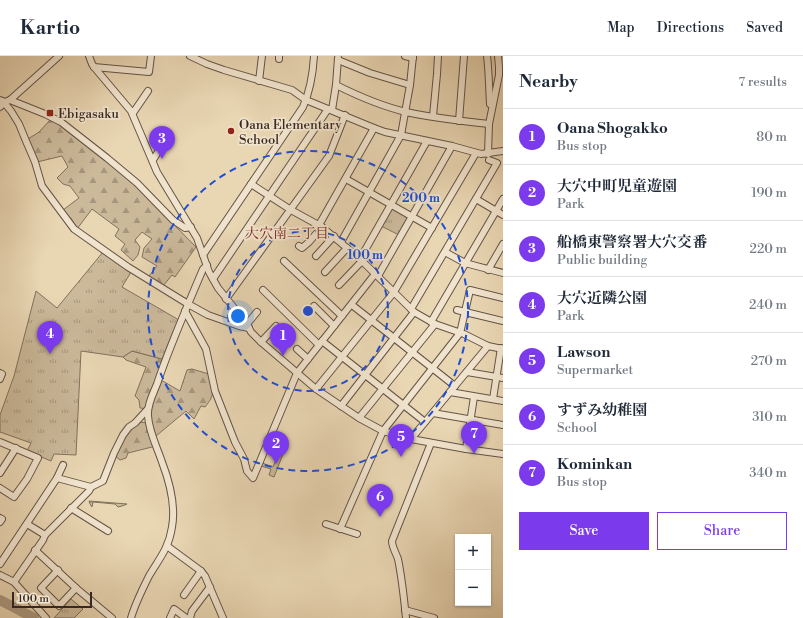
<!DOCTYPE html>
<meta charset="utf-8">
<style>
body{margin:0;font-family:"Libre Bodoni","Noto Serif JP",serif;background:#f6f6f7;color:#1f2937}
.controls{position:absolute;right:12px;bottom:12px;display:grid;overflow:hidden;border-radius:0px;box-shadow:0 1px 3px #0004}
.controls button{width:36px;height:36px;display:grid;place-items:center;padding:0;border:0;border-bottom:1px solid #e0e1e3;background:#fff;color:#1f2937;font:20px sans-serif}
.scale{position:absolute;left:12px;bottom:10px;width:80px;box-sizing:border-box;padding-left:4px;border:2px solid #372921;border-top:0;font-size:11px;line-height:14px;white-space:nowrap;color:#372921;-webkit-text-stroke:3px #f1e4ce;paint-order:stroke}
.you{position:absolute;left:238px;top:260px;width:14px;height:14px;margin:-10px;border:3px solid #fff;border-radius:50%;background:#1a73e8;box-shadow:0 0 0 6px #1a73e833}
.badge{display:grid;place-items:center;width:26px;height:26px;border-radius:50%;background:#7c3aed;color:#fff;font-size:13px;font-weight:700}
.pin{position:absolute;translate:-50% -33px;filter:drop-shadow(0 1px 2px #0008)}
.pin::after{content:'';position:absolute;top:21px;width:14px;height:12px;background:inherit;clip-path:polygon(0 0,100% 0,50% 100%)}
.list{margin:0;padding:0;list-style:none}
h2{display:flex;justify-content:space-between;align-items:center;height:52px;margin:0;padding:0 16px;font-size:17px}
h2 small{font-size:13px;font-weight:400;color:#747a83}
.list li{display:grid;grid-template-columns:26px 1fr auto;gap:12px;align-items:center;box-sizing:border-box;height:56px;padding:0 16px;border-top:1px solid #e0e1e3}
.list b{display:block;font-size:15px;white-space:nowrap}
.list p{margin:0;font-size:13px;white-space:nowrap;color:#747a83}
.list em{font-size:13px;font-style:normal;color:#747a83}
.actions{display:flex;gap:8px;padding:12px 16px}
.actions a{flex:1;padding:9px 0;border:1px solid #7c3aed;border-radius:0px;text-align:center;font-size:14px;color:#7c3aed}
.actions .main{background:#7c3aed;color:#fff}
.map{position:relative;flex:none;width:503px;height:562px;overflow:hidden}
header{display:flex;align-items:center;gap:24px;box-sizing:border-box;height:56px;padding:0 20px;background:#fff;border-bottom:1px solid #e0e1e3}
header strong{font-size:19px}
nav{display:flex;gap:22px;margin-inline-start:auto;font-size:14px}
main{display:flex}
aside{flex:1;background:#fff}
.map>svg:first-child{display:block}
.forest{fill:url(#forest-firs);stroke:#81715e}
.park{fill:url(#park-tufts);stroke:#81715e}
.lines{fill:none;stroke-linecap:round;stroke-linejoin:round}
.river{stroke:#ac9b81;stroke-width:10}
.minor-casing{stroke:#645446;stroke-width:8}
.minor{stroke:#f1e4ce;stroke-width:6}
.ring{fill:none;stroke:#1d4ed8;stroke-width:2;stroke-dasharray:7 5}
.poi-dot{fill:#8f2418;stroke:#f1e4ce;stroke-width:1.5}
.labels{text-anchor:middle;stroke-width:3.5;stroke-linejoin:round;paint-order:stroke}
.poi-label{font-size:13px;fill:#372921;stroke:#f1e4ce;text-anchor:start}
.neighbourhood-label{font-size:14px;fill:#7a1f14;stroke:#f1e4ce}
.centre{fill:#1d4ed8;stroke:#f1e4ce;stroke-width:2}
.ring-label{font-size:12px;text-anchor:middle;font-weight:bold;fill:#1d4ed8;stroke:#f1e4ce;stroke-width:3.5;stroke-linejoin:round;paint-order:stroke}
</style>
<header>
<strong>Kartio</strong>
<nav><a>Map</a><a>Directions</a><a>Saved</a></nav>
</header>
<main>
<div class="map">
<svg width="503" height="562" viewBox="0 0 503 562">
<defs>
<pattern id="forest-firs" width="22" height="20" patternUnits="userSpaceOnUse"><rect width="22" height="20" fill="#cbb99a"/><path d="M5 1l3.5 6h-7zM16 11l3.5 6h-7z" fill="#a6967d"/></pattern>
<pattern id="park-tufts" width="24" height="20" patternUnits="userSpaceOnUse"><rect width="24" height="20" fill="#cbb99a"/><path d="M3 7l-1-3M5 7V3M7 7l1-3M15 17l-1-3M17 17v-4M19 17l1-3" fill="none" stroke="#a6967d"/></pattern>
</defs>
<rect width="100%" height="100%" fill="#e9d6b3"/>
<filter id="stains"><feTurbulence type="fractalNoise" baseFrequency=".005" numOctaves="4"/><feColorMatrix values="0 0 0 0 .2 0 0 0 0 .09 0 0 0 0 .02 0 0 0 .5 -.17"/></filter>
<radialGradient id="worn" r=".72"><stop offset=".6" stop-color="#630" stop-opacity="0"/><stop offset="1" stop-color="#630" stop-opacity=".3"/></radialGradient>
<g class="forest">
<polygon points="51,63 61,69 134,128 196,191 175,221 172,219 163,230 148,221 157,210 142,201 144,192 152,183 142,176 135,184 140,191 138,199 133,205 121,194 125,188 115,180 119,173 92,153 77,173 63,154 79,142 70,130 63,128 57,122 68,111 62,100 37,106 28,83 39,76"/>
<polygon points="132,295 162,303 148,353 140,352 139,344 135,340 146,311 126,304 123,301"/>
<path d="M192,313L209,318C213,334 216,338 205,351L201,350L194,363L186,355L156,380L149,358L161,324L180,335L187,314Z"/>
<polygon points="139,366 148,367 156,390 128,397 126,402 120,404 114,399 124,379"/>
<polygon points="89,445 127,448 122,450 118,451 115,448 93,446 92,451 90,448"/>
</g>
<g class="park">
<polygon points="391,152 394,152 409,162 399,179 381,170"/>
<polygon points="103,196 131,216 122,231 179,264 173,276 162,303 132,295 123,301 81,295 76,399 54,398 51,405 27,395 31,387 0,376 0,359 14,320 36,235 57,252"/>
<polygon points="279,396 283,398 274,421 269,419 271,413 261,410 262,407 273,411"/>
<polygon points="71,543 83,553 74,562 54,562"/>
</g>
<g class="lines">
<polyline class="river" points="0,544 34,562"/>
<defs>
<g id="minor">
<polyline points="89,0 92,8 94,11 131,55 157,116 197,182 209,216 218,232 247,268 251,276 261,286 316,333 359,362 383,375 411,383 466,393 503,398"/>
<polyline points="190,0 207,8 224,14 292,34 306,44 374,72 385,76 452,90 481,98 503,95"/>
<polyline points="405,0 413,2"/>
<path d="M487,0C489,16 489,32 490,48"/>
<polyline points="279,3 279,0"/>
<polyline points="338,4 370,17 410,29"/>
<polyline points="94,11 149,16 151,0"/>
<polyline points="259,25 262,0"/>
<path d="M336,29C358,40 381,50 406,56C433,62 461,65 489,68"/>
<polyline points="0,44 5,46 6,49 11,55 19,68 26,85 35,106 42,130 74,173 128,211 188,248 208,259 239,270 249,272"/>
<polyline points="10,44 45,58 61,66 107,102 137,127 173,164 185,172 191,171"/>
<polyline points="0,51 5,46 10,44 59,0"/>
<polyline points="332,54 336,29 338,2"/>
<polyline points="133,57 148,35"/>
<polyline points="433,60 437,18 438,0"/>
<polyline points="459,65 464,0"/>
<polyline points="488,98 489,68 499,19 499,11 498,0"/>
<polyline points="153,104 169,78"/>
<polyline points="346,123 432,172"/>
<polyline points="251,128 291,154 322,171 360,203 411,253 414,256 435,268 464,278 488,290 503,293"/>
<polyline points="476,143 503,159"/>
<polyline points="319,169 374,72"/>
<polyline points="341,186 401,79 410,29 413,0"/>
<polyline points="299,190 302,192 309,186 322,171"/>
<polyline points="445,196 465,207 503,217"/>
<path d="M203,199L303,51C310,35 313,17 314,0"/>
<polyline points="316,200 334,180"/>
<polyline points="360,203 427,85"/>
<polyline points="284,205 342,260"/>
<polyline points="488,214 503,188"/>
<polyline points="325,216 347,192"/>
<polyline points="378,220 452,90"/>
<polyline points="213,223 328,53"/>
<polyline points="339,229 362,205"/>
<polyline points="263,234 319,289"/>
<polyline points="226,243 329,100 345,59"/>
<polyline points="352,249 455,330"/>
<polyline points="314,250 334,270"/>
<polyline points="411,253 497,107 489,104"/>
<polyline points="457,254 503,265"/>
<polyline points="185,255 206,293 215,335 235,386 244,403 247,415 253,422 297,317 375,218"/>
<polyline points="431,266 503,143"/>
<polyline points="247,268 257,256"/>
<polyline points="322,285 425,366"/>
<polyline points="261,286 276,270"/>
<polyline points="297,293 308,303"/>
<polyline points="467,316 503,322"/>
<polyline points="0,317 2,318 0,323"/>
<polyline points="316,333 394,236 476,97"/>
<polyline points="450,336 503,345"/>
<polyline points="493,343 501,292"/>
<polyline points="341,350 414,256"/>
<polyline points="433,357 503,369"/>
<polyline points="359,362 435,268"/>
<polyline points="411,383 488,290"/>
<polyline points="0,386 38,402 27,423 14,441 0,432"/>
<polyline points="466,393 474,341"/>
<polyline points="0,417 16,392"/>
<polyline points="57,422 91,431"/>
<polyline points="71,452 108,475"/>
<polyline points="0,462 2,463 0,466"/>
<polyline points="27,468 45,479"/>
<polyline points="326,468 357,478"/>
<polyline points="340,473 383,375 460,277 470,234 503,242"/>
<polyline points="167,490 201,515 205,520 223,562"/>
<polyline points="35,494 76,532 112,562"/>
<polyline points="0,508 57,422 63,409"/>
<polyline points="58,514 41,532 59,550 76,532"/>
<polyline points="0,519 14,526 46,562"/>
<polyline points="14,526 43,484 45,479 89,435 91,431 103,425 114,397 123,379 129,371 135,367 147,354"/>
<polyline points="184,539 201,515"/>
<polyline points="405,554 434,562"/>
<path d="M131,562C135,548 142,534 149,520C159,503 169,492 172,471C176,449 170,427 162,406C157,391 149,376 148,360C147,349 153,338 157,328C170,289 187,251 203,213L207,209"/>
<polyline points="170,562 174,553 186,562"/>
<polyline points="190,562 192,555 210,531"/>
<path d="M406,562C404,542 402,522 398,503C396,497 392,491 392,485L431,387"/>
</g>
</defs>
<use href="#minor" class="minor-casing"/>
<use href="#minor" class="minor"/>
</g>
<g class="ring">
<circle cx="308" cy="255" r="80"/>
<circle cx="308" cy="255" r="160"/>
</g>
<g class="poi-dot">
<rect x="46" y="53" width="8" height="8" rx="2"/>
<circle cx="231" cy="75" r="4"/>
</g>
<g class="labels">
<g class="poi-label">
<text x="58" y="62">Ebigasaku</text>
<text x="239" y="73">Oana Elementary<tspan x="239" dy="15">School</tspan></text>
</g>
<g class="neighbourhood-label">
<text x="287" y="182">大穴南二丁目</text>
</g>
</g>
<circle cx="308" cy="255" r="6" class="centre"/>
<g class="ring-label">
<text x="421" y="146">200 m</text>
<text x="365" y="203">100 m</text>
</g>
<rect width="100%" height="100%" filter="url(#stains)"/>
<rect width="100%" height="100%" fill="url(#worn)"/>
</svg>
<div class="controls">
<button>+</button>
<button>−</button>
</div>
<div class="scale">100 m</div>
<div class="you"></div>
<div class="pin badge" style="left:283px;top:300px">1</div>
<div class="pin badge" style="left:276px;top:408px">2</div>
<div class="pin badge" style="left:162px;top:103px">3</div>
<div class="pin badge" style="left:50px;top:298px">4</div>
<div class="pin badge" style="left:401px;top:401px">5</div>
<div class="pin badge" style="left:380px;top:461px">6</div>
<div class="pin badge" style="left:474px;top:398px">7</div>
</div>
<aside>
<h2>Nearby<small>7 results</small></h2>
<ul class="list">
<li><span class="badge">1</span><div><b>Oana Shogakko</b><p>Bus stop</p></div><em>80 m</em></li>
<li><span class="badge">2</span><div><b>大穴中町児童遊園</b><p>Park</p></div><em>190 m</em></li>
<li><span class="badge">3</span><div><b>船橋東警察署大穴交番</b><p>Public building</p></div><em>220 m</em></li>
<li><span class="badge">4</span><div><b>大穴近隣公園</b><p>Park</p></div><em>240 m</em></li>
<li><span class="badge">5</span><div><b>Lawson</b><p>Supermarket</p></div><em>270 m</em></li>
<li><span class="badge">6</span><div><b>すずみ幼稚園</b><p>School</p></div><em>310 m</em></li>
<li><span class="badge">7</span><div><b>Kominkan</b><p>Bus stop</p></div><em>340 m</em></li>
</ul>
<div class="actions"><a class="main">Save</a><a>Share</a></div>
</aside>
</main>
